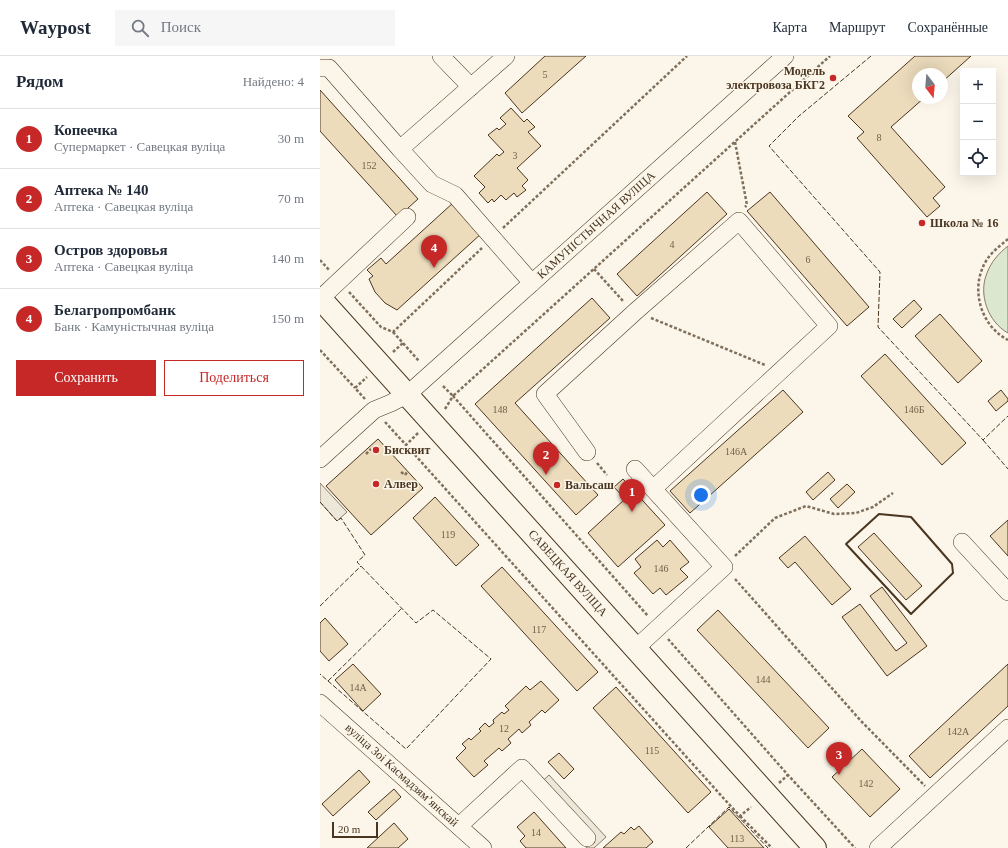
<!DOCTYPE html>
<html lang="ru">
<meta charset="utf-8">
<style>
body{margin:0;font-family:Georgia,serif;background:#f6f6f7;color:#1f2937}
.controls{position:absolute;right:12px;top:12px;display:grid;overflow:hidden;border-radius:0px;box-shadow:0 4px 16px #0002}
.controls button{width:36px;height:36px;display:grid;place-items:center;padding:0;border:0;border-bottom:1px solid #e0e1e3;background:#fff;color:#1f2937;font:20px sans-serif}
.compass{position:absolute;left:592px;top:12px;width:36px;height:36px;border-radius:50%;background:#fff;box-shadow:0 4px 16px #0002;rotate:164deg}
.scale{position:absolute;left:12px;bottom:10px;width:46px;box-sizing:border-box;padding-left:4px;border:2px solid #4a3520;border-top:0;font-size:11px;line-height:14px;white-space:nowrap;color:#4a3520;-webkit-text-stroke:3px #fbf6e9;paint-order:stroke}
.you{position:absolute;left:381px;top:439px;width:14px;height:14px;margin:-10px;border:3px solid #fff;border-radius:50%;background:#1a73e8;box-shadow:0 0 0 6px #1a73e833}
.badge{display:grid;place-items:center;width:26px;height:26px;border-radius:50%;background:#c62828;color:#fff;font-size:13px;font-weight:700}
.pin{position:absolute;translate:-50% -33px;filter:drop-shadow(0 1px 2px #0008)}
.pin::after{content:'';position:absolute;top:21px;width:14px;height:12px;background:inherit;clip-path:polygon(0 0,100% 0,50% 100%)}
.list{margin:0;padding:0;list-style:none}
h2{display:flex;justify-content:space-between;align-items:center;height:52px;margin:0;padding:0 16px;font-size:17px}
h2 small{font-size:13px;font-weight:400;color:#747a83}
.list li{display:grid;grid-template-columns:26px 1fr auto;gap:12px;align-items:center;box-sizing:border-box;height:60px;padding:0 16px;border-top:1px solid #e0e1e3}
.list b{display:block;font-size:15px;white-space:nowrap}
.list p{margin:0;font-size:13px;white-space:nowrap;color:#747a83}
.list em{font-size:13px;font-style:normal;color:#747a83}
.actions{display:flex;gap:8px;padding:12px 16px}
.actions a{flex:1;padding:9px 0;border:1px solid #c62828;border-radius:0px;text-align:center;font-size:14px;color:#c62828}
.actions .main{background:#c62828;color:#fff}
.icon{flex:none;width:22px;height:22px;fill:none;stroke:currentColor;stroke-width:2;stroke-linecap:round;stroke-linejoin:round}
.map{position:relative;flex:none;width:688px;height:792px;overflow:hidden}
header{display:flex;align-items:center;gap:24px;box-sizing:border-box;height:56px;padding:0 20px;background:#fff;border-bottom:1px solid #e0e1e3}
header strong{font-size:19px}
nav{display:flex;gap:22px;margin-inline-start:auto;font-size:14px}
.search{width:280px;height:36px;background:#f6f6f7;display:flex;align-items:center;gap:10px;box-sizing:border-box;padding:0 14px;border-radius:0px;color:#747a83;font-size:15px}
main{display:flex}
aside{flex:1;background:#fff}
.map>svg:first-child{display:block}
.green{fill:#dce7d0;stroke:#887966}
.parking{fill:#ede7d9;stroke:#887966}
.building{fill:#ecdcbc;stroke:#4a3520}
.lines{fill:none;stroke-linecap:round;stroke-linejoin:round}
.minor-casing{stroke:#4a3520;stroke-width:18}
.major-casing{stroke:#4a3520;stroke-width:24}
.path{stroke:#7f6f5c;stroke-width:2.5;stroke-dasharray:3 2;stroke-linecap:butt}
.minor{stroke:#fbf6e9;stroke-width:17}
.major{stroke:#fbf6e9;stroke-width:22}
.fence{stroke:#4a3520;stroke-width:1;stroke-dasharray:5 2;stroke-linecap:butt}
.wall{stroke:#4a3520;stroke-width:2}
.poi-dot{fill:#c62828;stroke:#fbf6e9;stroke-width:1.5}
.labels{text-anchor:middle;stroke-width:3;stroke-linejoin:round;paint-order:stroke}
.number-label{font-size:10px;fill:#725f47}
.poi-label{font-size:12px;font-weight:bold;fill:#4a3520;stroke:#fbf6e9;text-anchor:start}
.street-label{font-size:12px;fill:#4a3520;stroke:#fbf6e9}
</style>
<header>
<strong>Waypost</strong>
<div class="search"><svg class="icon" aria-label="search" viewBox="0 0 24 24"><circle cx="10" cy="10" r="6"/><path d="M15 15l6 6"/></svg>Поиск</div>
<nav><a>Карта</a><a>Маршрут</a><a>Сохранённые</a></nav>
</header>
<main>
<aside>
<h2>Рядом<small>Найдено: 4</small></h2>
<ul class="list">
<li><span class="badge">1</span><div><b>Копеечка</b><p>Супермаркет · Савецкая вуліца</p></div><em>30 m</em></li>
<li><span class="badge">2</span><div><b>Аптека № 140</b><p>Аптека · Савецкая вуліца</p></div><em>70 m</em></li>
<li><span class="badge">3</span><div><b>Остров здоровья</b><p>Аптека · Савецкая вуліца</p></div><em>140 m</em></li>
<li><span class="badge">4</span><div><b>Белагропромбанк</b><p>Банк · Камуністычная вуліца</p></div><em>150 m</em></li>
</ul>
<div class="actions"><a class="main">Сохранить</a><a>Поделиться</a></div>
</aside>
<div class="map">
<svg width="688" height="792" viewBox="0 0 688 792">
<rect width="100%" height="100%" fill="#fbf6e9"/>
<path class="green" d="M688,190V277C668,266 658,238 667,217C671,206 679,197 688,190Z"/>
<g class="parking">
<polygon points="0,427 27,456 17,465 0,446"/>
<polygon points="229,719 286,781 274,792 267,792 213,734"/>
</g>
<g class="building">
<polygon points="225,0 266,0 202,57 185,37"/>
<polygon points="595,0 651,0 622,26 622,18 598,18 598,42 604,42 571,71 625,131 613,142 620,150 607,161 537,82 544,76 528,60"/>
<polygon points="0,34 98,143 78,161 0,75"/>
<polygon points="191,52 204,66 207,63 215,71 208,76 221,90 197,112 208,124 202,130 206,134 197,141 194,137 186,144 181,139 174,146 172,143 168,147 159,137 165,131 154,120 177,98 179,100 184,96 168,79 177,72 179,74 186,68 180,62"/>
<polygon points="387,136 407,158 317,240 297,218"/>
<polygon points="450,136 549,251 527,270 427,155"/>
<polygon points="134,146 162,177 77,254 65,247 55,236 49,223 53,220 47,214 61,202 66,208"/>
<polygon points="272,242 290,262 195,347 278,439 256,459 155,348"/>
<polygon points="594,244 602,253 582,272 573,263"/>
<polygon points="620,258 662,305 638,327 595,280"/>
<polygon points="565,298 646,387 622,409 541,320"/>
<polygon points="463,334 483,356 370,457 350,435"/>
<polygon points="681,334 688,343 688,345 676,355 668,345"/>
<polygon points="58,383 103,432 51,479 6,430"/>
<polygon points="508,416 515,424 493,444 486,436"/>
<polygon points="303,423 345,469 298,511 268,477 305,443 294,431"/>
<polygon points="527,428 535,436 518,452 510,443"/>
<polygon points="115,441 159,489 136,510 93,462"/>
<polygon points="688,464 688,500 670,480"/>
<polygon points="554,477 602,530 586,544 538,491"/>
<polygon points="485,480 531,533 512,549 475,506 468,512 459,502"/>
<polygon points="337,484 343,491 350,484 369,506 360,513 368,521 346,539 340,532 333,538 314,517 321,511 315,503"/>
<polygon points="182,511 278,616 257,635 161,530"/>
<polygon points="562,531 607,590 567,620 522,561 540,548 576,595 587,587 550,540"/>
<polygon points="398,554 509,672 488,692 377,574"/>
<polygon points="5,562 28,588 9,605 0,595 0,567"/>
<polygon points="33,608 61,638 43,655 15,624"/>
<polygon points="688,608 688,650 610,722 589,700"/>
<polygon points="221,625 239,644 225,657 222,654 209,666 211,669 202,677 199,673 188,683 191,687 182,695 179,692 164,705 168,709 154,721 136,702 146,692 142,688 149,682 151,684 161,675 159,673 165,667 169,671 174,667 173,664 182,656 184,658 189,654 185,650 206,630 210,634"/>
<polygon points="296,631 391,736 368,757 273,652"/>
<polygon points="542,693 580,733 550,761 512,721"/>
<polygon points="239,697 254,713 244,723 228,706"/>
<polygon points="39,714 50,726 13,760 2,748"/>
<polygon points="74,733 81,741 56,764 48,756"/>
<polygon points="409,753 444,792 408,792 389,771"/>
<polygon points="214,756 246,792 206,792 200,785 205,780 197,771"/>
<polygon points="74,767 88,783 78,792 47,792"/>
<polygon points="319,770 333,786 326,792 283,792 301,776 304,778 311,771 314,774"/>
</g>
<g class="lines">
<defs>
<g id="minor">
<polyline points="121,0 151,31"/>
<polyline points="186,0 80,93 112,128 135,139 212,227"/>
<polyline points="0,12 9,12 80,93"/>
<polyline points="1,242 87,161"/>
<polyline points="267,396 225,338 316,255 419,165 509,270 333,433"/>
<polyline points="0,403 54,354 71,347 88,338 465,0"/>
<polyline points="315,413 404,511 316,592"/>
<polyline points="642,486 688,536"/>
<polyline points="0,647 163,792"/>
<polyline points="139,770 202,712 267,782"/>
<polyline points="558,792 688,672"/>
</g>
<polyline id="major" points="0,242 495,792"/>
</defs>
<use href="#minor" class="minor-casing"/>
<use href="#major" class="major-casing"/>
<g class="path">
<polyline points="415,86 427,149 425,151"/>
<polyline points="183,172 367,0"/>
<path d="M688,183C681,189 673,195 668,202C649,229 659,269 688,284"/>
<polyline points="0,204 9,214"/>
<polyline points="274,213 303,245"/>
<polyline points="29,236 61,271 73,276 162,192"/>
<polyline points="331,262 445,309"/>
<polyline points="73,276 99,305"/>
<polyline points="0,294 35,332"/>
<polyline points="73,296 83,287"/>
<polyline points="123,330 133,340 510,0"/>
<polyline points="45,343 35,332 47,321"/>
<polyline points="125,353 133,340 328,560"/>
<polyline points="65,366 86,389"/>
<polyline points="98,377 86,389 406,745 420,760 431,751"/>
<polyline points="46,398 51,393"/>
<polyline points="277,407 287,419"/>
<polyline points="81,416 85,419 88,415"/>
<polyline points="415,500 455,462 486,450 514,458 536,457 553,451 573,437"/>
<polyline points="415,523 541,665 605,730"/>
<polyline points="348,583 468,719 535,792"/>
<polyline points="459,727 468,719"/>
<polyline points="420,760 452,792"/>
</g>
<use href="#minor" class="minor"/>
<use href="#major" class="major"/>
<g class="fence">
<polyline points="551,0 479,60 449,90 560,216 558,271 663,384 688,360"/>
<polyline points="663,384 688,413"/>
<polyline points="0,446 17,465 21,462 45,499 37,506 96,567 113,554 171,603 86,693 0,618"/>
<polyline points="0,550 41,510"/>
<polyline points="8,625 82,552"/>
<polyline points="366,792 409,751 448,792"/>
</g>
<polygon class="wall" points="559,458 591,461 632,508 633,517 591,558 526,488"/>
</g>
<g class="poi-dot">
<circle cx="513" cy="22" r="4"/>
<circle cx="602" cy="167" r="4"/>
<circle cx="56" cy="394" r="4"/>
<circle cx="56" cy="428" r="4"/>
<circle cx="237" cy="429" r="4"/>
</g>
<g class="labels">
<g class="number-label">
<text x="225" y="22">5</text>
<text x="559" y="85">8</text>
<text x="195" y="103">3</text>
<text x="49" y="113">152</text>
<text x="352" y="192">4</text>
<text x="488" y="207">6</text>
<text x="180" y="357">148</text>
<text x="594" y="357">146Б</text>
<text x="416" y="399">146А</text>
<text x="128" y="482">119</text>
<text x="341" y="516">146</text>
<text x="219" y="577">117</text>
<text x="443" y="627">144</text>
<text x="38" y="635">14А</text>
<text x="184" y="676">12</text>
<text x="638" y="679">142А</text>
<text x="332" y="698">115</text>
<text x="546" y="731">142</text>
<text x="216" y="780">14</text>
<text x="417" y="786">113</text>
</g>
<g class="poi-label">
<text x="505" y="19" text-anchor="end">Модель<tspan x="505" dy="14">электровоза БКГ2</tspan></text>
<text x="610" y="171">Школа № 16</text>
<text x="64" y="398">Бисквит</text>
<text x="64" y="432">Алвер</text>
<text x="245" y="433">Вальсаш</text>
</g>
<g class="street-label">
<text transform="translate(276 169) rotate(-42)" y="4">КАМУНІСТЫЧНАЯ ВУЛІЦА</text>
<text transform="translate(248 517) rotate(48)" y="4">САВЕЦКАЯ ВУЛІЦА</text>
<text transform="translate(82 719) rotate(42)" y="4">вуліца Зоі Касмадзямʼянскай</text>
</g>
</g>
</svg>
<div class="controls">
<button>+</button>
<button>−</button>
<button><svg class="icon" aria-label="locate" viewBox="0 0 24 24"><circle cx="12" cy="12" r="6"/><path d="M12 2v4M12 18v4M2 12h4M18 12h4"/></svg></button>
</div>
<svg class="compass" viewBox="-18 -18 36 36"><path d="M0-13l5 13h-10z" fill="#e53935"/><path d="M0 13l5-13h-10z" fill="#747a83"/></svg>
<div class="scale">20 m</div>
<div class="you"></div>
<div class="pin badge" style="left:312px;top:456px">1</div>
<div class="pin badge" style="left:226px;top:419px">2</div>
<div class="pin badge" style="left:519px;top:719px">3</div>
<div class="pin badge" style="left:114px;top:212px">4</div>
</div>
</main>
